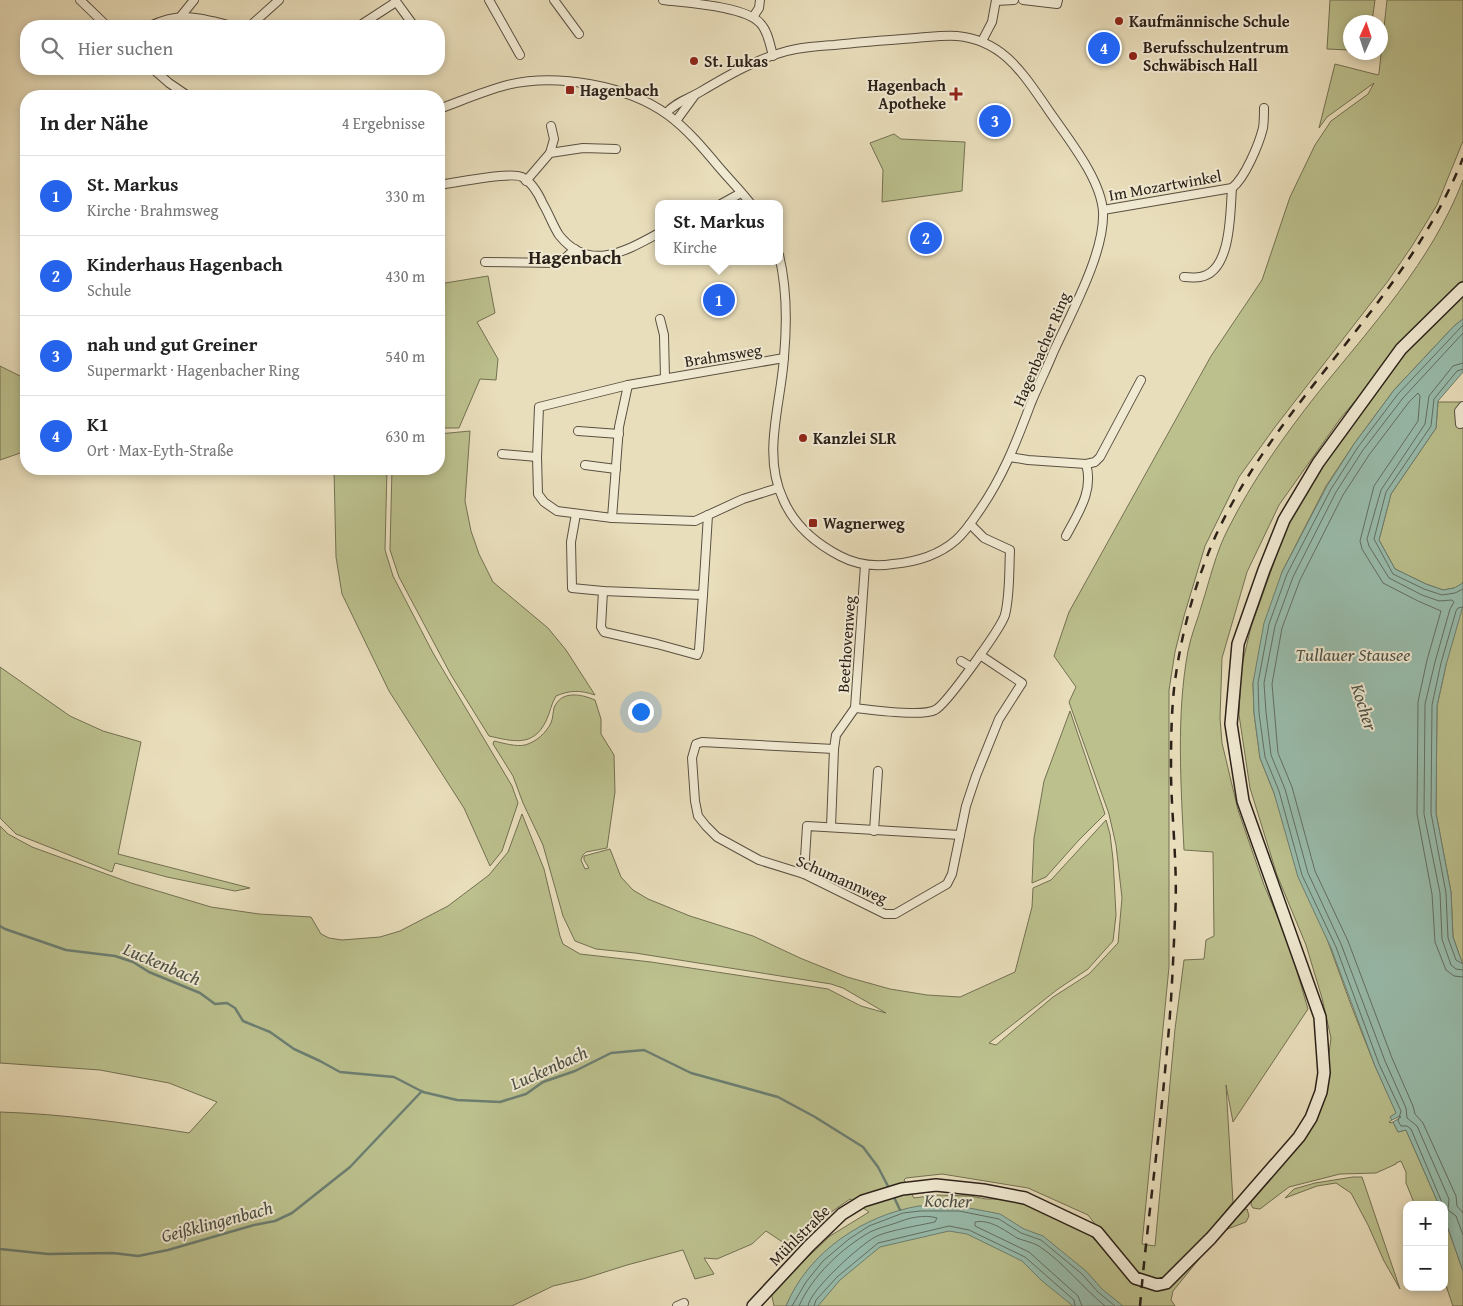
<!DOCTYPE html>
<html lang="de">
<meta charset="utf-8">
<style>
body{margin:0;font-family:"Gentium Book Plus",serif;background:#f2f2f2;color:#222}
.controls{position:absolute;right:15px;bottom:15px;display:grid;overflow:hidden;border-radius:10px;box-shadow:0 2px 8px #0003}
.controls button{width:45px;height:45px;display:grid;place-items:center;padding:0;border:0;border-bottom:1px solid #e0e0e0;background:#fff;color:#222;font:25px sans-serif}
.compass{position:absolute;left:1343px;top:15px;width:45px;height:45px;border-radius:50%;background:#fff;box-shadow:0 2px 8px #0003;rotate:3deg}
.you{position:absolute;left:640px;top:711px;width:18px;height:18px;margin:-12px;border:4px solid #fff;border-radius:50%;background:#1a73e8;box-shadow:0 0 0 8px #1a73e833}
.badge{display:grid;place-items:center;width:32px;height:32px;border-radius:50%;background:#2563eb;color:#fff;font-size:16px;font-weight:700}
.pin{position:absolute;translate:-50% -50%;border:2px solid #fff;box-shadow:0 1px 5px #0006}
.popup{position:absolute;left:655px;top:200px;width:128px;height:65px;box-sizing:border-box;display:grid;place-content:center;border-radius:10px;background:#fff;filter:drop-shadow(0 1px 4px #0005);font-size:16px;white-space:nowrap;color:#767676}
.popup b{font-size:19px;color:#222}
.popup::after{content:'';position:absolute;left:50%;top:100%;margin-left:-10px;border:10px solid transparent;border-top-color:#fff}
.list{margin:0;padding:0;list-style:none}
h2{display:flex;justify-content:space-between;align-items:center;height:65px;margin:0;padding:0 20px;font-size:21px}
h2 small{font-size:16px;font-weight:400;color:#767676}
.list li{display:grid;grid-template-columns:32px 1fr auto;gap:15px;align-items:center;box-sizing:border-box;height:80px;padding:0 20px;border-top:1px solid #e0e0e0}
.list b{display:block;font-size:19px;white-space:nowrap}
.list p{margin:0;font-size:16px;white-space:nowrap;color:#767676}
.list em{font-size:16px;font-style:normal;color:#767676}
.icon{flex:none;width:28px;height:28px;fill:none;stroke:currentColor;stroke-width:2;stroke-linecap:round;stroke-linejoin:round}
.map{position:relative;flex:none;width:1463px;height:1306px;overflow:hidden}
.search{position:absolute;background:#fff;box-shadow:0 2px 8px #0003;left:20px;top:20px;width:425px;height:55px;display:flex;align-items:center;gap:12px;box-sizing:border-box;padding:0 18px;border-radius:20px;color:#767676;font-size:19px}
.panel{position:absolute;background:#fff;box-shadow:0 2px 8px #0003;left:20px;top:90px;width:425px;height:385px;border-radius:20px}
.map>svg:first-child{display:block}
.green{fill:#bbc08d;stroke:#737053}
.water{fill:#98bcac;stroke:#6c7e71}
.lines{fill:none;stroke-linecap:round;stroke-linejoin:round}
.shore{stroke:#626e62;stroke-width:1}
.stream{stroke:#6c7e71;stroke-width:2.5}
.street-casing{stroke:#5a5042;stroke-width:10}
.secondary-casing{stroke:#2b2119;stroke-width:14}
.street{stroke:#f1ead3;stroke-width:8}
.secondary{stroke:#f1ead3;stroke-width:11}
.rail{stroke:#2b2119;stroke-width:2.5;stroke-dasharray:9 9;stroke-linecap:butt}
.poi-dot{fill:#8f2418;stroke:#f1ead3;stroke-width:2}
.labels{text-anchor:middle;stroke-width:4;stroke-linejoin:round;paint-order:stroke}
.poi-label{font-size:16px;font-weight:bold;fill:#2b2119;stroke:#f1ead3;text-anchor:start}
.street-label{font-size:16px;fill:#2b2119;stroke:#f1ead3}
.water-label{font-size:18px;font-style:italic;fill:#4c5045;stroke:#f1ead3}
.quarter-label{font-size:19px;font-weight:bold;fill:#2b2119;stroke:#f1ead3}
</style>
<div class="map">
<svg width="1463" height="1306" viewBox="0 0 1463 1306">
<rect width="100%" height="100%" fill="#e9debb"/>
<filter id="stains"><feTurbulence type="fractalNoise" baseFrequency=".004" numOctaves="4"/><feColorMatrix values="0 0 0 0 .2 0 0 0 0 .09 0 0 0 0 .02 0 0 0 .5 -.17"/></filter>
<radialGradient id="worn" r=".72"><stop offset=".6" stop-color="#630" stop-opacity="0"/><stop offset="1" stop-color="#630" stop-opacity=".3"/></radialGradient>
<g class="green">
<polygon points="1330,0 1375,0 1372,22 1350,22 1350,50 1327,49"/>
<path d="M1387,0H1463V141L1437,205L1412,246L1388,281L1275,427L1239,477L1205,546L1184,616L1175,652L1169,690V967L1142,1244L1155,1246L1175,1029L1184,960L1204,959L1206,940L1214,936L1213,852L1184,850C1181,785 1176,715 1188,651C1191,635 1198,619 1202,604C1210,579 1216,552 1228,529C1252,481 1284,436 1317,394C1371,327 1432,261 1463,180V281L1439,303L1406,340L1340,419L1279,505L1247,572L1222,658L1220,718L1222,743L1238,810L1264,885L1289,944L1308,1009L1233,1122L1226,1085L1233,1202L1178,1270L1164,1277L1156,1279L1142,1275L1132,1267L1109,1242L1088,1215L1028,1188L942,1174L906,1178L904,1180L914,1198L936,1195L970,1196L986,1199H1012L1040,1208L1087,1232L1135,1281L1159,1289L1239,1211L1247,1209L1249,1216L1246,1222L1222,1231L1173,1291L1171,1300L1175,1306H818L819,1303L790,1298L786,1306H774L771,1292L830,1236L869,1212L850,1199L821,1219L815,1213L790,1247L766,1231L752,1244L717,1259L704,1258L714,1274L695,1279L683,1250L627,1265L583,1279L553,1286L512,1306H0V1112C64,1114 126,1123 189,1133L217,1102L169,1083L100,1070L0,1063V826L8,834L32,847L131,883L211,907L259,914L311,917L321,934L329,938L342,940L380,937L400,931L448,906L489,875L508,852L522,814L544,869L560,936L563,944L580,954L651,962L828,989L861,1006L886,1013L843,988L831,984L635,953L596,949L575,941L563,916L543,845L523,803L513,776L493,744L494,741C503,743 516,747 525,745C536,742 546,733 551,723C553,718 553,712 554,708C561,690 581,694 595,700L601,719V734L614,755L615,792L607,848L586,852L583,855L581,860L585,869L589,868L584,860V856L610,849L621,877L633,890L648,899L690,916L753,936L800,958L847,977L890,989L927,995L960,997L1015,972L1032,907L1033,888L1051,880L1106,820L1110,834L1113,859L1116,915L1113,941L1088,969L1058,989L989,1043L996,1045L1053,997L1089,974L1118,943L1122,898L1116,845L1109,814L1069,702L1076,687L1054,656L1069,612L1211,356L1262,280L1290,197L1315,145L1331,121L1368,94L1374,83L1327,117L1319,128L1335,64L1378,75L1379,73Z"/>
<polygon points="894,134 901,139 965,142 962,191 882,202 883,170 870,143"/>
<polygon points="488,276 495,313 477,322 498,359 496,380 480,379 459,428 439,428 439,284"/>
<polygon points="1463,295 1463,319 1454,326 1394,390 1354,444 1326,486 1282,572 1253,683 1254,713 1260,758 1274,793 1351,1005 1375,1066 1397,1114 1391,1117 1392,1120 1389,1122 1390,1123 1393,1122 1398,1132 1406,1130 1439,1205 1415,1205 1406,1183 1406,1172 1401,1161 1396,1163 1396,1164 1376,1173 1340,1174 1289,1187 1260,1209 1253,1208 1251,1205 1252,1197 1294,1150 1327,1068 1331,1038 1322,998 1306,945 1277,875 1250,788 1239,715 1241,669 1251,627 1292,512 1313,477 1396,364 1415,342"/>
<polygon points="0,366 26,379 26,451 0,460"/>
<polygon points="1438,402 1463,402 1463,582 1462,583 1463,586 1463,965 1453,937 1451,892 1436,813 1437,706 1446,665 1454,588 1443,590 1426,584 1395,569 1379,540 1391,494 1436,428"/>
<path d="M470,431L465,501L471,531L479,554L493,582L548,628L566,650L595,695C580,690 570,690 556,696C551,704 550,713 546,721C533,748 512,741 489,736L451,675L399,577L390,550L392,469H439V434Z"/>
<polygon points="334,469 387,469 385,550 393,576 433,653 512,786 518,803 502,851 490,866 464,808 389,691 342,594 336,557"/>
<polygon points="0,667 70,716 103,731 141,742 118,854 250,888 235,891 167,877 115,863 112,872 16,834 0,818"/>
<polygon points="1070,711 1105,814 1078,841 1046,877 1032,883 1034,838 1044,781"/>
<polygon points="1353,1177 1362,1177 1400,1289 1384,1261 1368,1225 1351,1193 1336,1183 1317,1186 1285,1198 1294,1189 1315,1183"/>
<polygon points="1444,1217 1463,1271 1463,1306 1453,1306 1444,1280"/>
</g>
<g class="water">
<polygon points="1463,319 1463,372 1438,401 1436,428 1391,494 1379,540 1395,569 1426,584 1443,590 1454,588 1463,583 1463,606 1446,665 1437,706 1436,813 1451,892 1453,937 1463,965 1463,1271 1444,1217 1444,1205 1439,1205 1406,1130 1398,1132 1393,1122 1401,1117 1400,1116 1392,1120 1390,1117 1396,1113 1375,1066 1331,948 1298,877 1274,793 1260,758 1254,713 1253,683 1264,623 1282,572 1327,486 1354,444 1394,390 1454,326"/>
<path d="M919,1206H959L1000,1214L1024,1229L1043,1236L1086,1271L1102,1289L1123,1306H1073L1041,1280L1022,1261L967,1234L949,1231L880,1247L840,1280L818,1306H786C808,1252 864,1215 919,1206Z"/>
</g>
<g class="lines">
<g class="shore">
<polyline points="1463,333 1403,398 1363,450 1336,492 1293,577 1275,626 1264,683 1266,712 1271,755 1285,789 1308,873 1341,944 1385,1061 1406,1108 1407,1118 1417,1126 1449,1199 1448,1210 1456,1216 1463,1235"/>
<polyline points="1463,363 1453,366 1429,396 1425,424 1381,490 1367,539 1369,546 1389,578 1422,595 1439,601 1452,600 1454,602 1450,609 1435,662 1425,704 1424,814 1440,893 1442,939 1451,965 1456,969 1463,970"/>
<polyline points="1463,369 1457,371 1434,399 1431,426 1386,492 1374,539 1393,574 1424,589 1442,595 1455,593 1463,589"/>
<polyline points="1463,607 1458,608 1456,611 1441,663 1432,705 1431,813 1446,893 1448,938 1456,960 1463,964"/>
<polyline points="1463,977 1454,976 1446,970 1435,942 1432,894 1417,814 1418,702 1427,660 1441,611 1418,601 1383,583 1362,549 1360,541 1374,486 1418,421 1420,396 1418,393 1409,402 1369,455 1343,495 1300,580 1282,628 1272,684 1278,753 1292,787 1315,871 1348,941 1392,1058 1413,1106 1415,1114 1423,1123 1456,1196 1457,1206 1463,1213"/>
<polyline points="1443,1205 1411,1129 1407,1126 1401,1126 1398,1121 1401,1111 1379,1064 1336,947 1302,875 1279,791 1265,757 1259,713 1258,683 1269,624 1287,574 1331,489 1358,447 1398,394 1463,325"/>
<polyline points="792,1306 806,1282 823,1261 849,1239 869,1226 903,1213 920,1211 959,1211 999,1219 1021,1233 1041,1240 1082,1274 1098,1292 1115,1306"/>
<path d="M799,1306C812,1276 842,1248 870,1232C878,1228 887,1226 896,1223C908,1218 924,1214 937,1218L935,1222C921,1225 886,1231 875,1237C860,1245 809,1291 808,1306"/>
<polyline points="814,1306 816,1300 837,1277 878,1243 949,1226 969,1230 1025,1257 1074,1300 1075,1306"/>
<path d="M1082,1306L1078,1296L1029,1252L975,1226V1222C990,1219 1004,1230 1017,1238C1024,1241 1032,1242 1039,1246C1064,1263 1082,1287 1105,1306"/>
</g>
<g class="stream">
<polyline points="0,926 5,929 66,950 115,956 133,962 149,972 200,993 215,1004 227,1003 235,1008 243,1021 270,1032 294,1049 320,1061 340,1072 394,1077 423,1092 457,1100 500,1102 526,1094 543,1082 575,1071 611,1053 644,1050 691,1073 778,1097 815,1117 863,1147 878,1167 890,1190"/>
<polyline points="893,1195 900,1210"/>
<polyline points="0,1249 48,1254 113,1253 138,1256 168,1250 254,1225 275,1221 292,1213 350,1167 422,1091"/>
</g>
<defs>
<g id="street">
<polyline points="80,0 107,26"/>
<polyline points="395,0 414,26"/>
<polyline points="489,0 520,55"/>
<polyline points="554,0 579,34"/>
<path d="M663,0C686,3 745,6 760,23C768,31 770,45 773,56"/>
<polyline points="1023,0 1057,4 1058,0"/>
<polyline points="996,1 1014,0"/>
<polyline points="181,16 194,0"/>
<polyline points="753,17 759,8 760,0"/>
<path d="M150,26C180,11 201,18 232,26"/>
<polyline points="250,26 279,0"/>
<polyline points="359,26 396,2"/>
<polyline points="982,41 992,22 996,0"/>
<polyline points="153,69 169,83 188,96"/>
<path d="M439,109C461,101 484,91 507,85C556,73 627,85 668,115C687,129 703,148 718,166C729,179 741,191 751,204"/>
<path d="M666,113C678,101 686,100 700,92C727,76 756,59 787,51C802,47 818,46 834,45C862,42 889,40 916,38C930,37 944,35 957,36C1002,40 1022,72 1045,105C1064,134 1101,177 1103,212C1105,253 1070,315 1053,353C1046,370 1038,386 1031,403C1016,443 1002,479 977,514C971,523 964,533 956,540C939,555 915,562 893,564C874,567 857,565 840,556C815,543 794,525 783,499C762,454 781,404 784,357C787,324 787,288 779,255"/>
<polyline points="676,121 695,95"/>
<polyline points="550,153 554,139 551,126"/>
<polyline points="526,181 550,153 583,148 616,149"/>
<path d="M439,185C455,183 510,171 522,177C532,182 539,195 543,204C549,214 553,226 559,235C589,273 626,251 659,233"/>
<polyline points="721,204 741,193"/>
<path d="M1103,210L1232,188C1245,178 1259,144 1263,128C1264,122 1264,114 1264,108"/>
<polyline points="485,262 556,263 562,261 575,249"/>
<path d="M1184,277C1189,277 1195,278 1200,277C1232,272 1230,211 1232,188"/>
<polyline points="660,319 664,335 665,378"/>
<polyline points="1460,424 1459,411 1463,406"/>
<polyline points="578,431 619,434"/>
<polyline points="502,454 537,457"/>
<polyline points="1010,457 1028,460 1086,464 1095,462 1100,457 1141,380"/>
<polyline points="585,465 616,469"/>
<polyline points="778,488 743,499 695,521 612,518 557,511 544,502 538,494 537,457 539,407 628,385 784,358"/>
<polyline points="576,514 571,542 572,588 603,591 703,595 708,515"/>
<polyline points="612,518 619,427 628,385"/>
<path d="M1066,536C1078,513 1094,491 1086,464"/>
<polyline points="603,591 601,627 604,632 657,644 697,655 699,650 703,595"/>
<polyline points="961,661 971,667"/>
<path d="M855,708C871,710 922,717 935,710C946,705 1001,628 1005,615C1010,595 1009,571 1010,550L984,538L970,524"/>
<polyline points="834,749 702,742 696,744 692,758 695,801 698,816 706,826 717,837 759,860 804,874 885,914 895,914 947,884 952,874 966,806 976,776 999,719 1022,683 980,655"/>
<polyline points="831,827 834,749 836,735 855,708 865,565"/>
<polyline points="874,831 878,771"/>
<polyline points="804,874 807,826 960,835"/>
<polyline points="677,1306 684,1303"/>
</g>
<polyline id="secondary" points="753,1306 809,1246 842,1214 863,1201 902,1189 936,1185 983,1190 1025,1198 1097,1232 1135,1278 1157,1285 1166,1283 1211,1238 1299,1137 1311,1118 1321,1092 1324,1073 1320,1017 1243,801 1231,724 1238,644 1264,570 1284,520 1318,463 1401,349 1463,288"/>
</defs>
<use href="#street" class="street-casing"/>
<use href="#secondary" class="secondary-casing"/>
<use href="#street" class="street"/>
<use href="#secondary" class="secondary"/>
<path class="rail" d="M1140,1306C1147,1224 1159,1142 1166,1060C1171,1013 1173,965 1175,918C1178,871 1172,823 1171,776C1171,747 1171,718 1174,689C1180,637 1195,582 1216,535C1280,397 1407,300 1463,158"/>
</g>
<g class="poi-dot">
<circle cx="1119" cy="21" r="5"/>
<circle cx="1133" cy="56" r="5"/>
<circle cx="694" cy="61" r="5"/>
<rect x="565" y="85" width="10" height="10" rx="2.5"/>
<path d="M953.5 86.5h5v5h5v5h-5v5h-5v-5h-5v-5h5z"/>
<circle cx="803" cy="438" r="5"/>
<rect x="808" y="518" width="10" height="10" rx="2.5"/>
</g>
<g class="labels">
<g class="poi-label">
<text x="1129" y="27">Kaufmännische Schule</text>
<text x="1143" y="53">Berufsschulzentrum<tspan x="1143" dy="18">Schwäbisch Hall</tspan></text>
<text x="704" y="67">St. Lukas</text>
<text x="946" y="91" text-anchor="end">Hagenbach<tspan x="946" dy="18">Apotheke</tspan></text>
<text x="580" y="96">Hagenbach</text>
<text x="813" y="444">Kanzlei SLR</text>
<text x="823" y="529">Wagnerweg</text>
</g>
<g class="street-label">
<text transform="translate(1165 185) rotate(-10)" y="6">Im Mozartwinkel</text>
<text transform="translate(1041 349) rotate(-67)" y="6">Hagenbacher Ring</text>
<text transform="translate(723 355) rotate(-9)" y="6">Brahmsweg</text>
<text transform="translate(846 644) rotate(-86)" y="6">Beethovenweg</text>
<text transform="translate(842 879) rotate(24)" y="6">Schumannweg</text>
<text transform="translate(799 1235) rotate(-45)" y="6">Mühlstraße</text>
</g>
<g class="water-label">
<text x="1353" y="661">Tullauer Stausee</text>
<text transform="translate(1364 707) rotate(72)" y="6">Kocher</text>
<text transform="translate(162 964) rotate(23)" y="6">Luckenbach</text>
<text transform="translate(549 1068) rotate(-24)" y="6">Luckenbach</text>
<text transform="translate(948 1201) rotate(1)" y="6">Kocher</text>
<text transform="translate(217 1222) rotate(-15)" y="6">Geißklingenbach</text>
</g>
<g class="quarter-label">
<text x="575" y="264">Hagenbach</text>
</g>
</g>
<rect width="100%" height="100%" filter="url(#stains)"/>
<rect width="100%" height="100%" fill="url(#worn)"/>
</svg>
<div class="controls">
<button>+</button>
<button>−</button>
</div>
<svg class="compass" viewBox="-18 -18 36 36"><path d="M0-13l5 13h-10z" fill="#e53935"/><path d="M0 13l5-13h-10z" fill="#767676"/></svg>
<div class="you"></div>
<div class="pin badge" style="left:719px;top:300px">1</div>
<div class="popup"><b>St. Markus</b>Kirche</div>
<div class="pin badge" style="left:926px;top:238px">2</div>
<div class="pin badge" style="left:995px;top:121px">3</div>
<div class="pin badge" style="left:1104px;top:48px">4</div>
<div class="search"><svg class="icon" aria-label="search" viewBox="0 0 24 24"><circle cx="10" cy="10" r="6"/><path d="M15 15l6 6"/></svg>Hier suchen</div>
<section class="panel">
<h2>In der Nähe<small>4 Ergebnisse</small></h2>
<ul class="list">
<li><span class="badge">1</span><div><b>St. Markus</b><p>Kirche · Brahmsweg</p></div><em>330 m</em></li>
<li><span class="badge">2</span><div><b>Kinderhaus Hagenbach</b><p>Schule</p></div><em>430 m</em></li>
<li><span class="badge">3</span><div><b>nah und gut Greiner</b><p>Supermarkt · Hagenbacher Ring</p></div><em>540 m</em></li>
<li><span class="badge">4</span><div><b>K1</b><p>Ort · Max-Eyth-Straße</p></div><em>630 m</em></li>
</ul>
</section>
</div>
